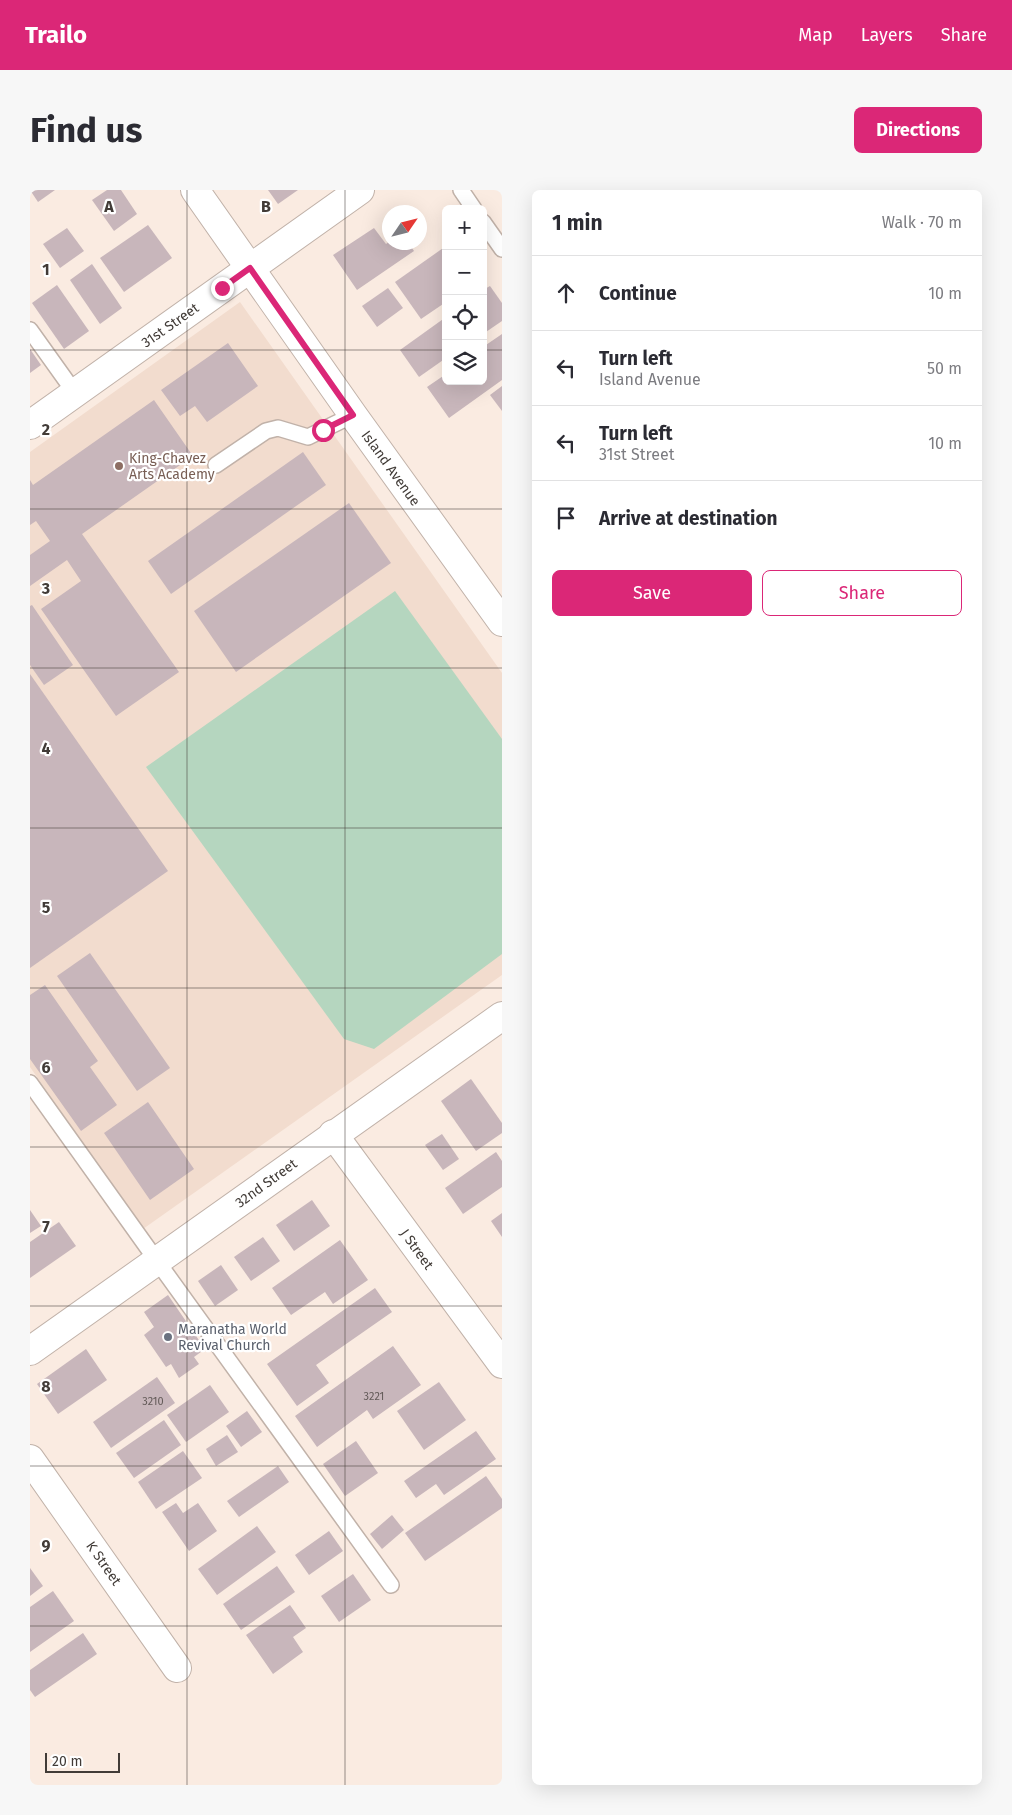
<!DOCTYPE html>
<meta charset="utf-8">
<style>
body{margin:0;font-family:"Fira Sans",sans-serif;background:#f7f7f7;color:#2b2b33}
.controls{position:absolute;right:15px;top:15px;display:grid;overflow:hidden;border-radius:8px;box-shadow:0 5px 20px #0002}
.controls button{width:45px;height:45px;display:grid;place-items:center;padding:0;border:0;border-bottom:1px solid #e1e1e2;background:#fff;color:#2b2b33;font:25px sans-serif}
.compass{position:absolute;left:352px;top:15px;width:45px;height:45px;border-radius:50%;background:#fff;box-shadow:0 5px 20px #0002;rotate:55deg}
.scale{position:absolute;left:15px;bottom:12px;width:75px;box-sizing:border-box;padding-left:5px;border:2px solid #413b37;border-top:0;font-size:14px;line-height:18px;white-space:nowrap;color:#413b37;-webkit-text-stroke:4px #fff;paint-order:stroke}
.stop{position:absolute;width:15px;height:15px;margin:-11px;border:4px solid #db2777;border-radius:50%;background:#fff}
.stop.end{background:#db2777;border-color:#fff;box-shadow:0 1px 5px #0008}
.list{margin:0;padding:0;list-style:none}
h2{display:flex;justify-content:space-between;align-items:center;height:65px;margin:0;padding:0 20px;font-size:21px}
h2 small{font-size:16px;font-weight:400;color:#7c7c81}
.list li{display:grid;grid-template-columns:32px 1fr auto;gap:15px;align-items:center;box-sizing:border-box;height:75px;padding:0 20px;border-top:1px solid #e1e1e2}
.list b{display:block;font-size:19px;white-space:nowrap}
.list p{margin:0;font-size:16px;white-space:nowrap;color:#7c7c81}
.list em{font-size:16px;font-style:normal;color:#7c7c81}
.actions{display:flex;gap:10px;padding:15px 20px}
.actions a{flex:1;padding:11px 0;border:1px solid #db2777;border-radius:8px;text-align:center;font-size:18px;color:#db2777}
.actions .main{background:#db2777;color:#fff}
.icon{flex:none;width:28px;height:28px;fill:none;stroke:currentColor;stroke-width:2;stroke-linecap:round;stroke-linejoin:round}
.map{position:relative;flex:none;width:472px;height:1595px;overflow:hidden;border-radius:8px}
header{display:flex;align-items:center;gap:30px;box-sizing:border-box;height:70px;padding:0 25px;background:#db2777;color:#fff}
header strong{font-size:24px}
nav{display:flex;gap:28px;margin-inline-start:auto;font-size:18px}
.intro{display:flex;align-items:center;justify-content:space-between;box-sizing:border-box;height:120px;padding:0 30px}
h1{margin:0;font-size:35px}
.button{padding:12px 22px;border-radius:8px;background:#db2777;color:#fff;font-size:18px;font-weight:700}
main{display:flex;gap:30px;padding:0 30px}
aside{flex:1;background:#fff;border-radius:8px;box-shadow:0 5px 20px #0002}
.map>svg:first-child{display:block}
.built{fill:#f2dcce}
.green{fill:#b5d6bf}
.building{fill:#c8b6bb}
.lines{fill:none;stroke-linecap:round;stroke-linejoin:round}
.service-casing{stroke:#c1b2a9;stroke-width:18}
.minor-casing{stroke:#c1b2a9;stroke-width:30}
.secondary-casing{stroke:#c1b2a9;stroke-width:30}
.service{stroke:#fff;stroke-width:15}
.minor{stroke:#fff;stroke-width:28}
.secondary{stroke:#fff;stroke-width:28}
.route{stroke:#db2777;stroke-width:6}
.grid{fill:none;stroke:#413b37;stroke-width:1;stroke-opacity:0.55}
.education-dot{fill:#8d6e63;stroke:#fff;stroke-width:2}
.worship-dot{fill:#6b7280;stroke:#fff;stroke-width:2}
.labels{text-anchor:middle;stroke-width:4.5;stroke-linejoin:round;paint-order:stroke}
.number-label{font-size:11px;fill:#635a58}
.street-label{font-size:14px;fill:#413b37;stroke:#fff}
.education-label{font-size:14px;fill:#785e54;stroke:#fff;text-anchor:start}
.worship-label{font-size:14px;fill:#5b616d;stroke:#fff;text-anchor:start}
.grid-label{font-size:16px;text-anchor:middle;font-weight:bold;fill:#413b37;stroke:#fff;stroke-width:4.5;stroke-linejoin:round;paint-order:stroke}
</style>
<header>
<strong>Trailo</strong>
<nav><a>Map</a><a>Layers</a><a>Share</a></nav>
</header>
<div class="intro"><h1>Find us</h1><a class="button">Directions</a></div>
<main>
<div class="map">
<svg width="472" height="1595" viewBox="0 0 472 1595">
<rect width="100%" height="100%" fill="#faebe1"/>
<polygon class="built" points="210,112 472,483 472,785 113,1039 0,877 0,262"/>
<polygon class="green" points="365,401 472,549 472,764 344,859 314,849 116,577"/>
<g class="building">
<polygon points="0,0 25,0 8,12"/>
<polygon points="77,0 91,0 107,24 84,41 62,10"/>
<polygon points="238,0 268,0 248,14"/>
<polygon points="118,35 142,68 94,102 70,68"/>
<polygon points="37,38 54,61 30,78 13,54"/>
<polygon points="344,38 356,54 360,51 360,52 378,52 384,61 327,100 303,65"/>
<polygon points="416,56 416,112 391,129 365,92"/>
<polygon points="62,74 92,118 70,134 40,90"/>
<polygon points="27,95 59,141 34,159 2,113"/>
<polygon points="460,96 472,113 472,131 453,144 453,100"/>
<polygon points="358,98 373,118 347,137 332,116"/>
<polygon points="416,127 416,168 389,187 370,160"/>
<polygon points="472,144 472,190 419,228 397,197 416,184 416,191 453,191 453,157"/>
<polygon points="198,153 228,196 177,232 165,216 150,226 131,200"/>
<polygon points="0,159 11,175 0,183"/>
<polygon points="472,196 472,221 460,205"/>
<polygon points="124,210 163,266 52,344 149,482 86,526 11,419 51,391 37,370 0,396 0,365 20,351 6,331 0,335 0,290 3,295"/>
<polygon points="273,262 296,295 141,404 118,371"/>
<polygon points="319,313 361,373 206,482 164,421"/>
<polygon points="2,415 43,475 14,495 0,475 0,416"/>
<polygon points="0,484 138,681 0,778"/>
<polygon points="60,763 140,878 107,901 27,786"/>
<polygon points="15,795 68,871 60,877 87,915 51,941 0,869 0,805"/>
<polygon points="441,889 472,933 472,943 446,961 411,911"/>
<polygon points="118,912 164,979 120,1010 74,943"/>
<polygon points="412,944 429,969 413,980 395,955"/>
<polygon points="466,962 472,971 472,997 433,1024 415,998"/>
<polygon points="282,1010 300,1036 264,1061 246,1035"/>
<polygon points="0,1020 11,1036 0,1043"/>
<polygon points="472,1023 472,1047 461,1031"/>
<polygon points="29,1032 46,1056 0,1088 0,1052"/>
<polygon points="233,1047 250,1071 221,1091 204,1067"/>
<polygon points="310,1050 338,1090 303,1114 295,1102 261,1125 242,1098"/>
<polygon points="191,1075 208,1100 185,1116 168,1091"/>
<polygon points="345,1098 362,1122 286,1175 299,1193 267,1216 237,1174"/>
<polygon points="138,1105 175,1159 164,1167 169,1174 149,1188 141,1174 136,1177 114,1145 124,1137 114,1122"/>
<polygon points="363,1156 391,1195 343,1229 337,1220 287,1257 265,1226"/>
<polygon points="56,1159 77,1190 28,1224 7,1194"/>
<polygon points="127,1187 145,1213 81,1258 63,1232"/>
<polygon points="409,1192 436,1230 394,1260 367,1221"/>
<polygon points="180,1195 199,1222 156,1252 137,1225"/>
<polygon points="217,1221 232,1242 211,1257 196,1236"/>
<polygon points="134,1230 151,1255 104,1288 86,1263"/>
<polygon points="446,1241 466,1269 414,1305 406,1294 386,1308 374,1291"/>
<polygon points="197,1245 208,1262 186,1276 176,1259"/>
<polygon points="326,1251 348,1283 315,1306 293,1274"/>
<polygon points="153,1261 172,1288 126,1319 108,1292"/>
<polygon points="248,1276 259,1292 209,1327 197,1311"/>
<polygon points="456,1286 472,1309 472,1318 395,1371 375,1343"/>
<polygon points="146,1313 153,1323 168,1313 187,1341 159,1361 132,1322"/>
<polygon points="362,1325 374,1340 352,1359 340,1344"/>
<polygon points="227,1336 246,1362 187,1405 168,1379"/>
<polygon points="299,1341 313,1361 279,1385 265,1365"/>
<polygon points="247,1376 265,1402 211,1440 193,1414"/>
<polygon points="0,1378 13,1396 0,1406"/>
<polygon points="323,1384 341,1410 309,1432 291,1406"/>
<polygon points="23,1401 44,1431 0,1462 0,1417"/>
<polygon points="260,1415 276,1438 263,1447 273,1462 243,1484 216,1445"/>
<polygon points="53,1443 67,1464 5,1507 0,1500 0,1480"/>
</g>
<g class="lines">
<defs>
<g id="service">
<polyline points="431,0 444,19"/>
<polyline points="453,32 472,59"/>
<polyline points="0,140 45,203"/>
<polyline points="186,275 236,241 248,238 278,247 323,225"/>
<polyline points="0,893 127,1071 361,1395"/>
</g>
<g id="minor">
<polyline points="165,0 323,225 472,432"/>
<polyline points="0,235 330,0"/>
<polyline points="303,944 472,1174"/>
<polyline points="0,1269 147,1478"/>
</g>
<polyline id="secondary" points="0,1161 472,826"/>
</defs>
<use href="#service" class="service-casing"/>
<use href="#minor" class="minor-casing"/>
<use href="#secondary" class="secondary-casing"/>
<use href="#service" class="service"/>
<use href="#minor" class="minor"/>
<use href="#secondary" class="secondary"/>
</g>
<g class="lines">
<polyline class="route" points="192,98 220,78 323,225 293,240"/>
</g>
<path class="grid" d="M157,0V1595M315,0V1595M0,160H416M453,160H472M0,319H472M0,478H472M0,638H472M0,798H472M0,957H472M0,1116H472M0,1276H472M0,1436H472"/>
<circle class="education-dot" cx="89" cy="276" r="5"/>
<circle class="worship-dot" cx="138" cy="1147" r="5"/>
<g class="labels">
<g class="number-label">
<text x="344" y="1210">3221</text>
<text x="123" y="1215">3210</text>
</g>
<g class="street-label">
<text transform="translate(140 135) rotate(-35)" y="5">31st Street</text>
<text transform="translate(361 278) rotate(54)" y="5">Island Avenue</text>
<text transform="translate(236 993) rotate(-36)" y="5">32nd Street</text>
<text transform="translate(387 1059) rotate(54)" y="5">J Street</text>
<text transform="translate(74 1373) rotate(55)" y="5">K Street</text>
</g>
<g class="education-label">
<text x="99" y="273">King-Chavez<tspan x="99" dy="16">Arts Academy</tspan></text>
</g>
<g class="worship-label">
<text x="148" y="1144">Maranatha World<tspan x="148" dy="16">Revival Church</tspan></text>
</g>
</g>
<g class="grid-label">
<text x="79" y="22">A</text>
<text x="236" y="22">B</text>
<text x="16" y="85">1</text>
<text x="16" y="245">2</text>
<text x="16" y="404">3</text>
<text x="16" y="564">4</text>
<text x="16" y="723">5</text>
<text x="16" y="883">6</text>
<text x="16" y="1042">7</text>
<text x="16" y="1202">8</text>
<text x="16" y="1361">9</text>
</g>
</svg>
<div class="controls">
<button>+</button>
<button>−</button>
<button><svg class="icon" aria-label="locate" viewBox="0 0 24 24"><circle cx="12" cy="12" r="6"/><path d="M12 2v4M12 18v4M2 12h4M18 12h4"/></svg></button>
<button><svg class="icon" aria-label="layers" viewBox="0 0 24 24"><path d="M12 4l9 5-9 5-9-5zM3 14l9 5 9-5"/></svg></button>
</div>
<svg class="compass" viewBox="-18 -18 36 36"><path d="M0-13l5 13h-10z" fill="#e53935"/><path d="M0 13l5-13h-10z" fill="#7c7c81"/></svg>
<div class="scale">20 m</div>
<div class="stop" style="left:293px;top:240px"></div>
<div class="stop end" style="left:192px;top:98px"></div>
</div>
<aside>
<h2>1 min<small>Walk · 70 m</small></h2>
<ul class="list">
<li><svg class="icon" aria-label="ahead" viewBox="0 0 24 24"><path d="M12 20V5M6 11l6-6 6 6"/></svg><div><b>Continue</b></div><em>10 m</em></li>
<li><svg class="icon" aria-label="left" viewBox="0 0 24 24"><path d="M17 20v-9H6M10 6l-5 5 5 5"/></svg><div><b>Turn left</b><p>Island Avenue</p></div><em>50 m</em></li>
<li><svg class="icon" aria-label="left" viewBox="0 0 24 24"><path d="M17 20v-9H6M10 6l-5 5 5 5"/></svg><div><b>Turn left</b><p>31st Street</p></div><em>10 m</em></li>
<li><svg class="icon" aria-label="arrive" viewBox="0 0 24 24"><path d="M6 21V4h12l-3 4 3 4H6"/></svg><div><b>Arrive at destination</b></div></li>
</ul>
<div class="actions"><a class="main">Save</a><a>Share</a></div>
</aside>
</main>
